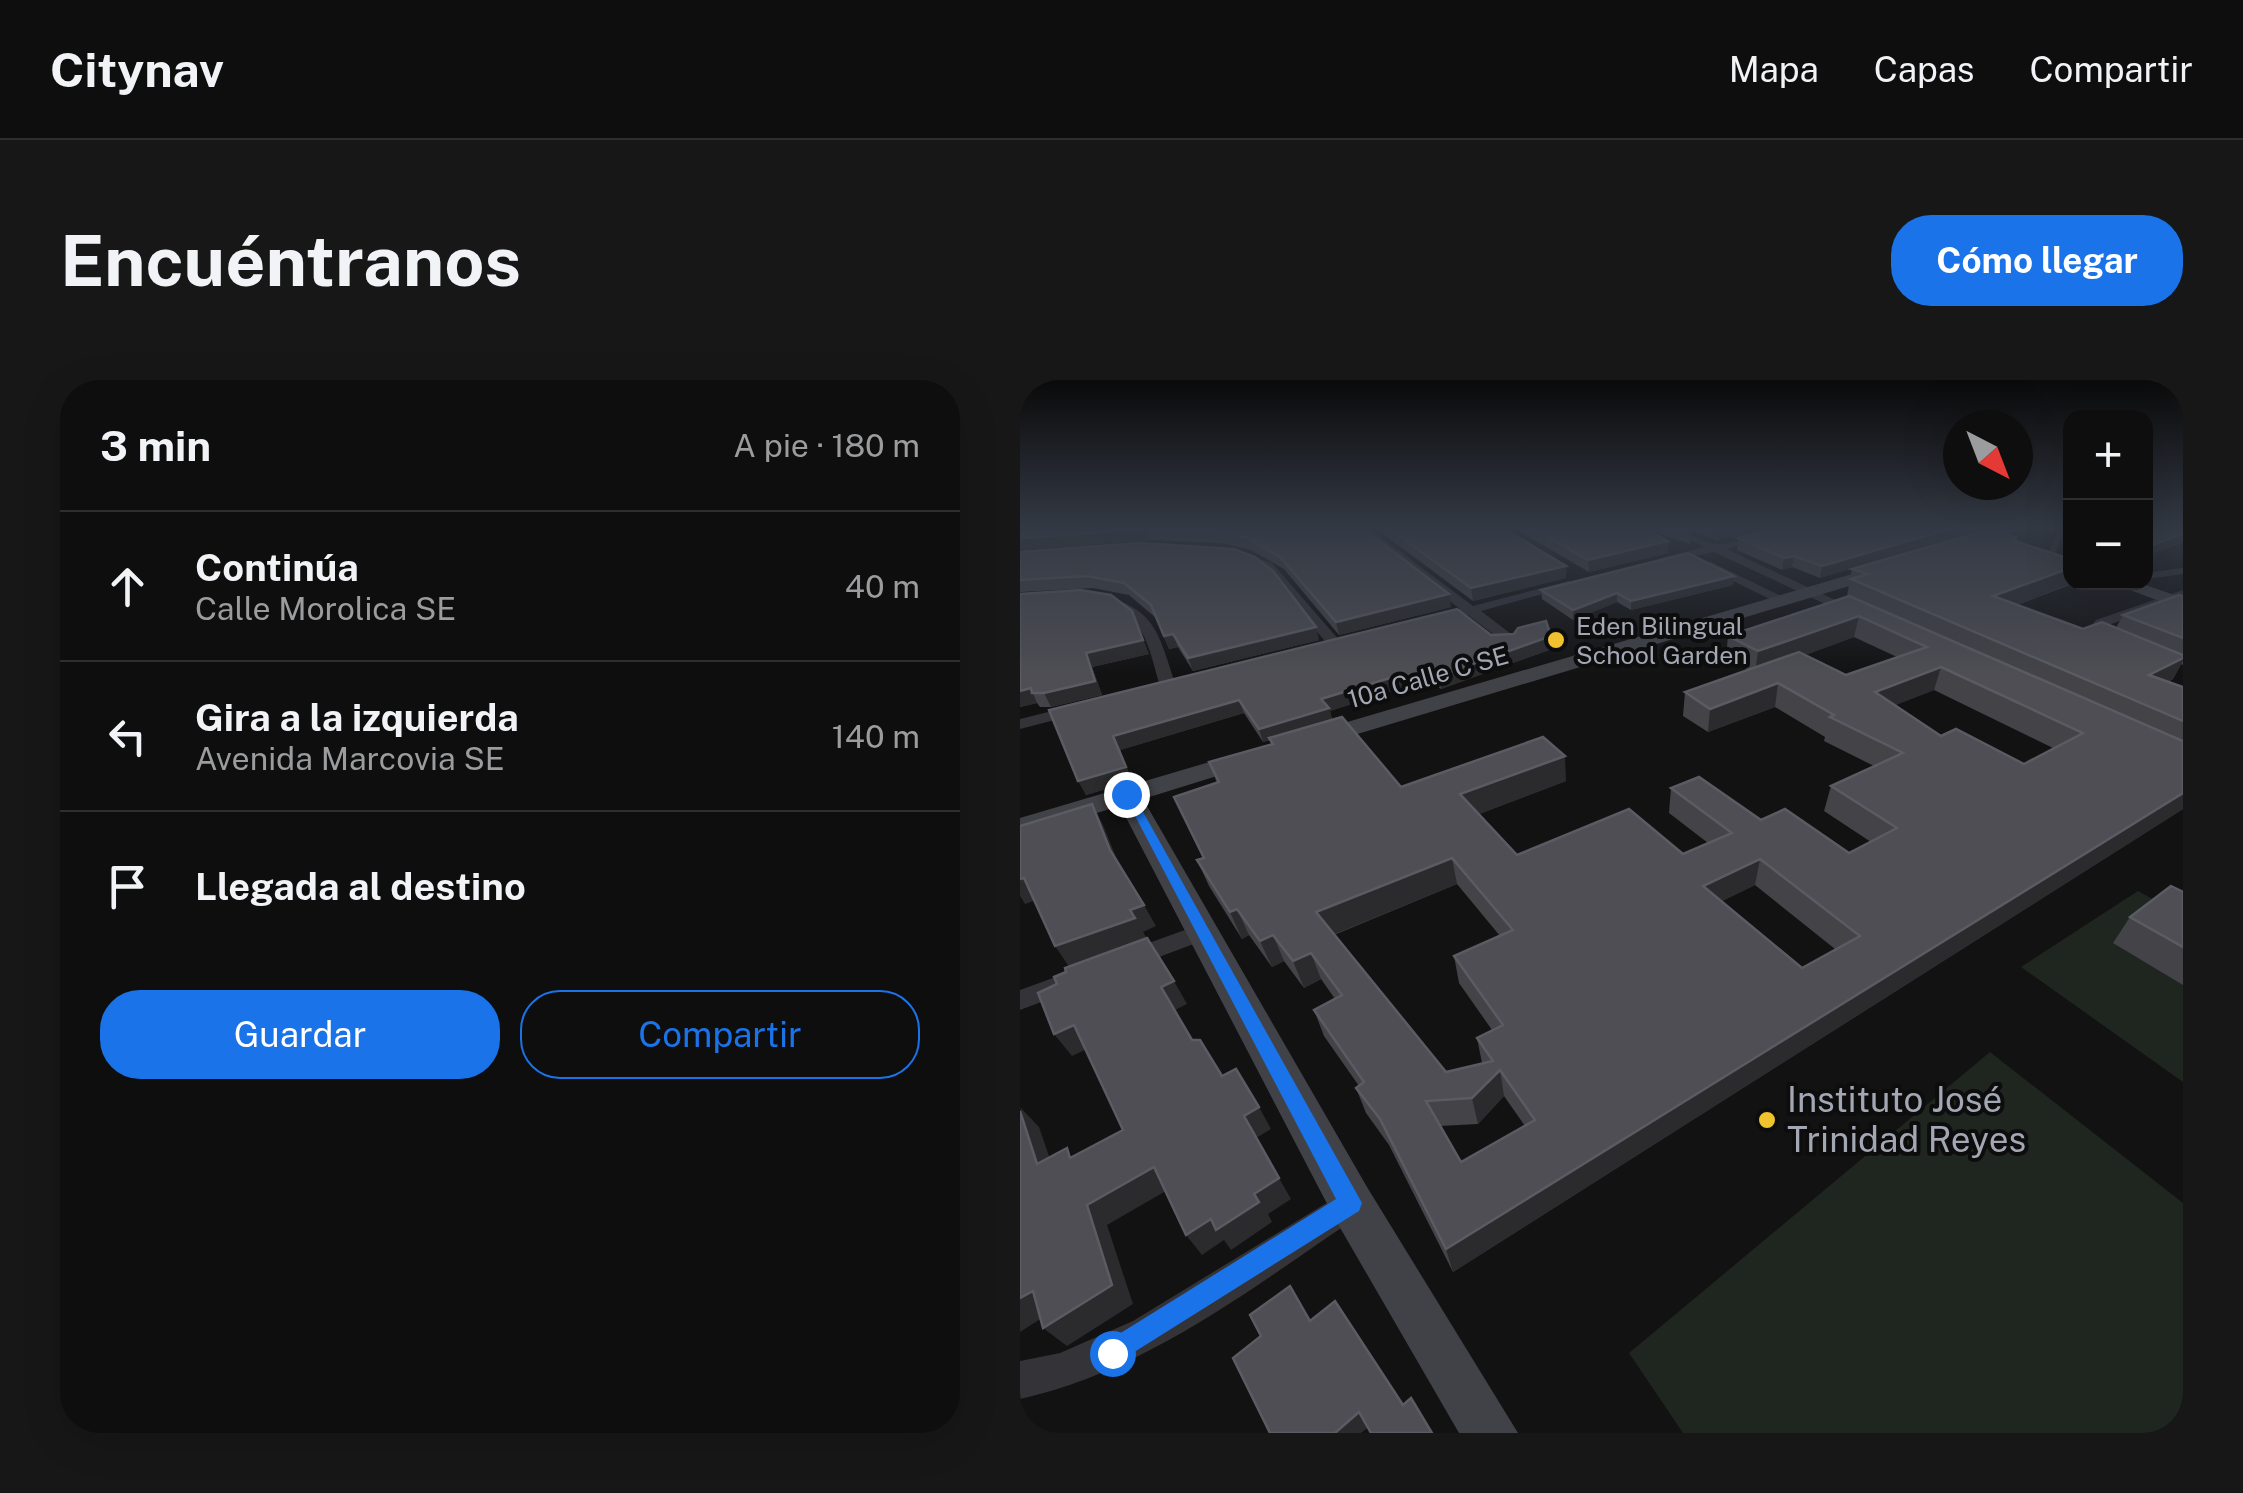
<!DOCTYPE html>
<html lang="es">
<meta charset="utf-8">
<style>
body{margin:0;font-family:"Public Sans",sans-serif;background:#171717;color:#f1f3f6}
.controls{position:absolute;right:30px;top:30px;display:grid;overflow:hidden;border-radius:20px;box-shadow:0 10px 40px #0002}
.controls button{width:90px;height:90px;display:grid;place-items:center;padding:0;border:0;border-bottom:2px solid #2e2e2e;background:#0e0e0e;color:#f1f3f6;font:50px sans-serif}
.compass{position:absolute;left:923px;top:30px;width:90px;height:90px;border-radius:50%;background:#0e0e0e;box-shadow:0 10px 40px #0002;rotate:138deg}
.stop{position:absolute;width:30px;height:30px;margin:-22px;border:8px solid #1a73e8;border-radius:50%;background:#fff}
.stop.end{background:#1a73e8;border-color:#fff;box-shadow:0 2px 10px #0008}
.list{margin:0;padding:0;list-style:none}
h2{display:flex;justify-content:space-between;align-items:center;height:130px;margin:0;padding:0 40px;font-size:42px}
h2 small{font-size:32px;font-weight:400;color:#9b9c9e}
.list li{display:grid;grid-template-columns:65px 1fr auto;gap:30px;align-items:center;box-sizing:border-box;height:150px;padding:0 40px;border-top:2px solid #2e2e2e}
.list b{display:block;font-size:38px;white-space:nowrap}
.list p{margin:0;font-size:32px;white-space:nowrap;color:#9b9c9e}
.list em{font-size:32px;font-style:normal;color:#9b9c9e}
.actions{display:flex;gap:20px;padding:30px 40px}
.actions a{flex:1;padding:22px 0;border:2px solid #1a73e8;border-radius:40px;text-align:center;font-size:35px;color:#1a73e8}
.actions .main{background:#1a73e8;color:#fff}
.icon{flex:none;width:55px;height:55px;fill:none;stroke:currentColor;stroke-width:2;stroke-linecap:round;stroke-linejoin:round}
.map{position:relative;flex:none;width:1163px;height:1053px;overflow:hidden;border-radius:40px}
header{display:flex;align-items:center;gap:60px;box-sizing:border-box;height:140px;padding:0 50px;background:#0e0e0e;border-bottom:2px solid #2e2e2e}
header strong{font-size:48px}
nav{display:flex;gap:55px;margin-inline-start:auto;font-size:35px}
.intro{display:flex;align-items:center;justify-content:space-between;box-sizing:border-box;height:240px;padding:0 60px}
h1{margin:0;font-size:70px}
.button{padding:25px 45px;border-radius:40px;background:#1a73e8;color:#fff;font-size:35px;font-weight:700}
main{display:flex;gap:60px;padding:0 60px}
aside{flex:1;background:#0e0e0e;border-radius:40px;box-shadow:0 10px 40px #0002}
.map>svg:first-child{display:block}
.green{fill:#1e261f}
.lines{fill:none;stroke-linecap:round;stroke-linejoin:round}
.lane{stroke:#333338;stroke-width:6}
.street{fill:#333338;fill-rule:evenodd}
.secondary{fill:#414248;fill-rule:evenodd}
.wall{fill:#434348;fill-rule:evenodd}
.shaded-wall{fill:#2b2b2e}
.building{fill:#4e4e54;stroke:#5b5c63;stroke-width:2.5;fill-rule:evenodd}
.route{fill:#1a73e8}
.poi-dot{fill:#efc22e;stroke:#0d0d0e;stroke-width:4}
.labels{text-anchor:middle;stroke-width:8;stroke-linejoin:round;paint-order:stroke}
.far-poi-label{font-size:25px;fill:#a3a7b4;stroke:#0d0d0e;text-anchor:start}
.far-street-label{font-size:25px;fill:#a3a7b4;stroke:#0d0d0e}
.near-poi-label{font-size:35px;fill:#a3a7b4;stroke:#0d0d0e;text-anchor:start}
</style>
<header>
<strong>Citynav</strong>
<nav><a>Mapa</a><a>Capas</a><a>Compartir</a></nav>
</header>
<div class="intro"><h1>Encuéntranos</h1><a class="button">Cómo llegar</a></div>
<main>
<aside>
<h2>3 min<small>A pie · 180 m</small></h2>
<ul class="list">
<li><svg class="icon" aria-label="ahead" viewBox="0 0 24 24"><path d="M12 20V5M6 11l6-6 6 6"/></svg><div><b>Continúa</b><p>Calle Morolica SE</p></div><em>40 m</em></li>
<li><svg class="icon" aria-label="left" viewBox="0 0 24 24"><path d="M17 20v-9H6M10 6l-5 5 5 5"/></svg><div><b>Gira a la izquierda</b><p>Avenida Marcovia SE</p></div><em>140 m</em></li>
<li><svg class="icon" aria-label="arrive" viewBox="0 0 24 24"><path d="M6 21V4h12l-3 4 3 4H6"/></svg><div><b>Llegada al destino</b></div></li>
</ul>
<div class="actions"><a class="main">Guardar</a><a>Compartir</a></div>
</aside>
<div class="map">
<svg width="1163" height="1053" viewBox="0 0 1163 1053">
<rect width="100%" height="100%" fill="#121213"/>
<g class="green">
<polygon points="1118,511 1163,536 1163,702 1001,587"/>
<polygon points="970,672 1163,823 1163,1053 663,1053 609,973"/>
</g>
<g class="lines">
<g class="lane">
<polyline points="1024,178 1031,176 1039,155 1050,153"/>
<polyline points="1126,196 1163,191"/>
</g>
<g class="street">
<polygon points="335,147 347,147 453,226 549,201 555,205 461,231 495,257 495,263 485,263 448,235 406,243 406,237 440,229"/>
<path d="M645,147C665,147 679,163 697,164C719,165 754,147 783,147L706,169L845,234L833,237L694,172L639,183V179L685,167Z"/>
<polygon points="209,169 252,183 320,261 320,267 310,267 244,189 209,173"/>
<polygon points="683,182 691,182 769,220 758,223 683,186"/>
<polygon points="1163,210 1163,218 1086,246 1078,255 1083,260 1081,263 1071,263 1063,256 1076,240"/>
<path d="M72,214C135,225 138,251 156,306L154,309L140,306C125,254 125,233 67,221V215Z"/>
<polygon points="60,324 66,326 66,332 0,349 0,339"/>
<polygon points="179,545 191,553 187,559 107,589 98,586 95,580 98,574"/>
<polygon points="44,594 53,596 56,603 53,610 0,630 0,610"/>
<path d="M331,808L342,812L347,823L342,834C234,906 129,990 0,1019V981L40,973L113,941Z"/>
</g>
<g class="secondary">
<polygon points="986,147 1010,147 943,171 935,166"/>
<polygon points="873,182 882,187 879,191 301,365 292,367 280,360 283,355"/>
<polygon points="1089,202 1117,202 1163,218 1163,230"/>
<polygon points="230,370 239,373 243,378 239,383 123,419 347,807 498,1053 439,1053 315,839 100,426 0,456 0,438"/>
</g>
</g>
<g class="wall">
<polygon points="10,147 341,147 431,227 319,255 264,189 231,170 202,163 130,160 0,170 0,154"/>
<polygon points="354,147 481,147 546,186 546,198 453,221"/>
<polygon points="492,147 971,147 800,198 772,187 762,190 717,170 718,158 748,150 697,160 663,148 671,152 670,164 623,148 648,173 569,192"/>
<polygon points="1019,147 1048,147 1032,153"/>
<path d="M995,161L1055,203L997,225L1063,249L1096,248L1103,235L1163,216V285L1161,284L1153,299L1148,302L1163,307V429L433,892L369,765L346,733L336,708L339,706L304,656L294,630L315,619L301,599L284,608L264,581L252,587L229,555L222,559L189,506L177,480L183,478L154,417L197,403L189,382L251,364L250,360L243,362L224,333L100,370L112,401L66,415L29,330L471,255L532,269L421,309L413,303L390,311L385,307L310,331L312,339L381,407L546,401L459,434L497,475L663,474L688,463L649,433L651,408L829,473L851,462L804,431L811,406L854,386L804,361L805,357L755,327L688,352L663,336L665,312L729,290L706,278L708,256L827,216L832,189ZM834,257L877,277L826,295L785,275ZM914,310L1033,368L1004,384L921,356L875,325ZM437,504L480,556L434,576L439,603L472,650L457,658L462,683L426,692L314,555ZM735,505L815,569L782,588L702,521ZM484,716L505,746L441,782L420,746L458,744Z"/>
<polygon points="0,172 299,260 173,291 158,267 149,269 136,238 109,215 73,208 0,212"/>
<polygon points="713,205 611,230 597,222 553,240 522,219 521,210"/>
<polygon points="0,214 129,274 72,287 82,315 31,327 20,327 17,323 0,327"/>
<polygon points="1163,512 1163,605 1093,563 1110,537"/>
</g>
<g class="shaded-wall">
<polygon points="707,147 762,147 697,160 698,149"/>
<polygon points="936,147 971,147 800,198 802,186"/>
<polygon points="1034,147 1048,147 1032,153"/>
<polygon points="126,149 130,160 0,170 0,158"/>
<polygon points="1163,154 1163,163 1126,176 1126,167"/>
<polygon points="648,161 648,173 569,192 568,180"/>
<polygon points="774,176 772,187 762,190 764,178"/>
<polygon points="546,186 546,198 453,221 451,208"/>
<polygon points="1050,188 1050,202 1055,202 966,237 973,216"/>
<polygon points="714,196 713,205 611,230 611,221"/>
<polygon points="597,213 597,222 553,240 553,230"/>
<polygon points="429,214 431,227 319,255 316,242"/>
<polygon points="112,231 129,274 72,287 82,315 31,327 24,313"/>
<polygon points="839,236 834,257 735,293 738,271"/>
<polygon points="296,247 299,260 173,291 168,278"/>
<polygon points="153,254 158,267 149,269 144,256"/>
<polygon points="531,256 532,269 421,309 419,296"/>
<polygon points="1163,278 1163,281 1153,299 1117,318 1129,295"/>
<polygon points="921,287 914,310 848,336 855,312"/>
<polygon points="411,290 413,303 390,311 387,298"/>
<polygon points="383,294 385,307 310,331 313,342 243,362 239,349 301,319"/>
<polygon points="758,303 755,327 688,352 690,329"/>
<polygon points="11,308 17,323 0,327 0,311"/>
<polygon points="219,320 224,333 100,370 112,401 66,415 58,401 93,356"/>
<polygon points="545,376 546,401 444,440 440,414"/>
<polygon points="1163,413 1163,429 433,892 426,869"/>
<polygon points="72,424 83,445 102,492 90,470"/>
<polygon points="432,478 437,504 305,558 296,532"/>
<polygon points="740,479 735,505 680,532 683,506"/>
<polygon points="4,498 19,519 5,524 0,516 0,499"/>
<polygon points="124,525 136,546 123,552 128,560 50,588 35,566"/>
<polygon points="217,529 229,555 222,559 210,532"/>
<polygon points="253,555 264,581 252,587 240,561"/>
<polygon points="291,573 301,599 284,608 273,581"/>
<polygon points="154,601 167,624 155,630 141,607"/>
<polygon points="54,645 71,667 52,676 34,654"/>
<polygon points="480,690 484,716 458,744 452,718"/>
<polygon points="0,727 19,747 39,805 17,784"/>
<polygon points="239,727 251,749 236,758 271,819 248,834 252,842 211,870 204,860 182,875 166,855 234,814 224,736"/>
<polygon points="134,787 151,808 87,845 113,924 47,966 23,948 67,825"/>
<polygon points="13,911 36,929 0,952 0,918"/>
<polygon points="339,1032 350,1046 341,1053 315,1053"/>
</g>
<g class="building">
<polygon points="10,147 341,147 429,214 316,242 261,178 228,158 198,152 126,149 0,158 0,154"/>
<polygon points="367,147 481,147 546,186 451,208"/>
<polygon points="511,147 621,147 648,161 568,180"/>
<polygon points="758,147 936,147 802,186 774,176 764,178 718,158"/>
<polygon points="1126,147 1163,147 1163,154 1126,167"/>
<polygon points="971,149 996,157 995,161 1050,179 1050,188 973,216 1063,249 1082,242 1163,275 1163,278 1129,295 1163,307 1163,341 831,199 848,194 832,189"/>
<polygon points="119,163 214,169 235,177 253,191 296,247 168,278 153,254 144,256 131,225 104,203 67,196 0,200 0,172"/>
<polygon points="668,173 714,196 611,221 597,213 553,230 521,210"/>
<polygon points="60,210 91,215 112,231 123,260 66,273 75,301 24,313 12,313 11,308 0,311 0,214"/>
<polygon points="1159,215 1163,216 1163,258 1103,235"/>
<path d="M829,216L1163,361V413L426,869L360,739L336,708L344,702L294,630L322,615L291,573L273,581L253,555L240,561L217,529L210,532L177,480L184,478L154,417L199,402L189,382L253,364L249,358L322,337L381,407L523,357L545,376L440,414L497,475L609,429L663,474L712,453L651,408L679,397L741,440L765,429L829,473L877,448L811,406L883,373L810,337L814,335L758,303L690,329L665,312L779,272L826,295L907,267L839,236L738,271L708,256ZM921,287L1063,353L1004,384L936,349L921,356L855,312ZM432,478L493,550L434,576L483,645L457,658L473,681L426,692L296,532ZM740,479L840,556L782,588L683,506ZM480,690L515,740L441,782L406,721L452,718Z"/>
<polygon points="437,229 471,255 494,254 498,248 526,241 531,256 419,296 411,290 387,298 383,294 301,319 309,328 239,349 219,320 93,356 106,387 58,401 29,330"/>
<polygon points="72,424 90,470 124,525 110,530 115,538 35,566 4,498 0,499 0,446"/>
<polygon points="1151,506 1163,512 1163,567 1110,537"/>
<polygon points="127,558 154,601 141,607 172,660 180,660 202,696 216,689 239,727 224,736 259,798 234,814 239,822 196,850 191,839 166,855 134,787 67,825 92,905 23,948 13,911 0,918 0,731 17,784 47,768 50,778 103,750 54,645 34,654 18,613 37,604 34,597 46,592 45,588"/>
<polygon points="270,906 290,941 315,921 383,1025 391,1018 412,1053 351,1053 339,1032 315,1053 250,1053 213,978 241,956 230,935"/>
</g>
<linearGradient id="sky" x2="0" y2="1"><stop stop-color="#0a0a0a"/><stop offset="0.5" stop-color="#333944"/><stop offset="1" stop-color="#333944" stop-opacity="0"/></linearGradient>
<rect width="1163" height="295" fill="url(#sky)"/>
<polygon class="route" points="102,411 113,414 342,823 339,831 92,986 83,982 79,973 83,964 316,819"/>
<g class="poi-dot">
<circle cx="536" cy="260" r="10"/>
<circle cx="747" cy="740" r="10"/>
</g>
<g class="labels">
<g class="far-poi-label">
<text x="556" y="255">Eden Bilingual<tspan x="556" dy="29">School Garden</tspan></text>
</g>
<g class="far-street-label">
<text transform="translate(408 297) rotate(-16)" y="9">10a Calle C SE</text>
</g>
<g class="near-poi-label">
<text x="767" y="732">Instituto José<tspan x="767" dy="40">Trinidad Reyes</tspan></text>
</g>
</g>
</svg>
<div class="controls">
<button>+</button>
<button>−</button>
</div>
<svg class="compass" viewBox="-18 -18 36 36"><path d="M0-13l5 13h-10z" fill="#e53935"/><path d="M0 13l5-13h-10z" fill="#9b9c9e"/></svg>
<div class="stop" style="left:92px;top:973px"></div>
<div class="stop end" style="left:106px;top:414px"></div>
</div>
</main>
